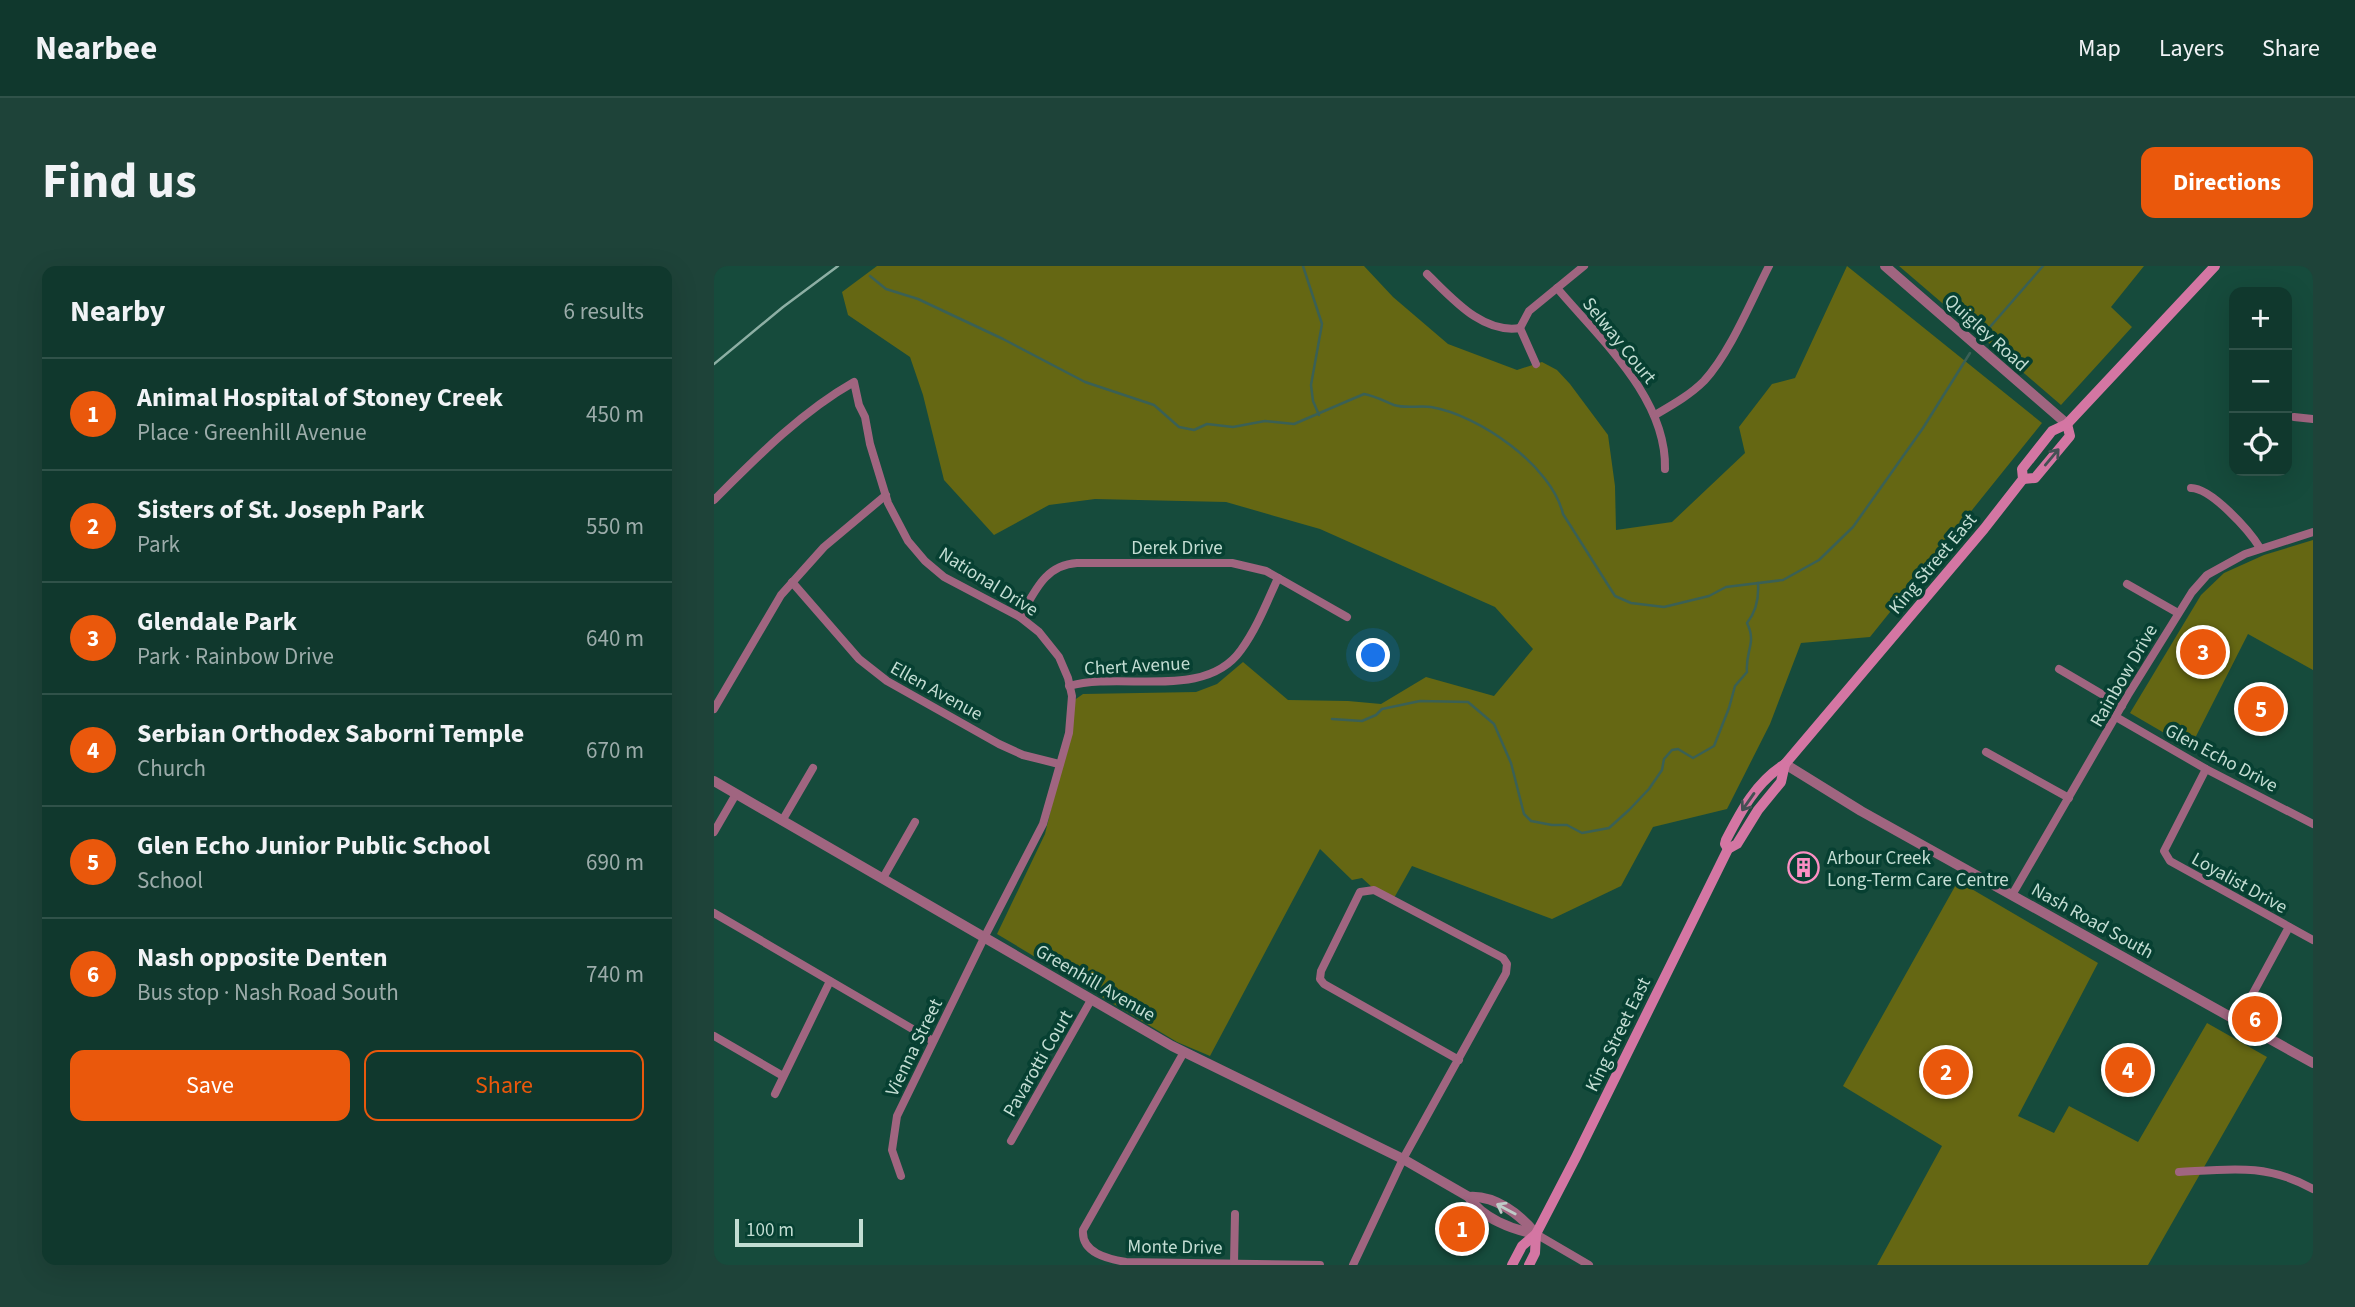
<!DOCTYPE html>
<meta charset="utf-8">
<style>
body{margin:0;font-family:"Source Sans 3",sans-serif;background:#1e4339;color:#f1f3f6}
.controls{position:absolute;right:21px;top:21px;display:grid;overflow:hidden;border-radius:14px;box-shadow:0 7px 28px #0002}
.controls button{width:63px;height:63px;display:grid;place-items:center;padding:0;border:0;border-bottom:2px solid #305249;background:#10382d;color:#f1f3f6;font:35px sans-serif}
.scale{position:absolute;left:21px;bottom:18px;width:128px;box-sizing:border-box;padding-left:7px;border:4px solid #c3ddd3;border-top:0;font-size:19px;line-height:24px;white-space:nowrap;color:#c3ddd3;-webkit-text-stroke:5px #074032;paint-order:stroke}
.you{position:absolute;left:660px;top:390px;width:24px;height:24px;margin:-18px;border:5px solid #fff;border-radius:50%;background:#1a73e8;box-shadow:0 0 0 10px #1a73e833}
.badge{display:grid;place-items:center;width:46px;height:46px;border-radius:50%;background:#ea580c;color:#fff;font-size:23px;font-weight:700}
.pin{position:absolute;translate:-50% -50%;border:4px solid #fff;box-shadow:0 2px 7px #0006}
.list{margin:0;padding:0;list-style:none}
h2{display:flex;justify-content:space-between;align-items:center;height:91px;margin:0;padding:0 28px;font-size:30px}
h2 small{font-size:23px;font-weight:400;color:#9cacaa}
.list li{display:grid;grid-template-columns:46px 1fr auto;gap:21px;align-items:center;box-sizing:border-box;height:112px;padding:0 28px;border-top:2px solid #305249}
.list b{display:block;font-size:26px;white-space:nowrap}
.list p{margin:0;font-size:23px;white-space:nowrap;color:#9cacaa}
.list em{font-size:23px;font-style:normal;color:#9cacaa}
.actions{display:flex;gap:14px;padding:21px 28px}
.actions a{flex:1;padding:16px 0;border:2px solid #ea580c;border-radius:14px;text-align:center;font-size:24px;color:#ea580c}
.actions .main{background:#ea580c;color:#fff}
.icon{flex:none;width:38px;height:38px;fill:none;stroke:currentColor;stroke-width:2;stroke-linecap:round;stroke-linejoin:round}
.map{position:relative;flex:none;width:1599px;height:999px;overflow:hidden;border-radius:14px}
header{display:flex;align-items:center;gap:42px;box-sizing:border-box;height:98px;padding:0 35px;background:#10382d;border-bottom:2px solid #305249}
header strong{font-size:33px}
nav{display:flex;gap:38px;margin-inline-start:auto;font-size:24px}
.intro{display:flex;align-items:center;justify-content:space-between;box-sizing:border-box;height:168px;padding:0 42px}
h1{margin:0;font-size:49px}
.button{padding:18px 32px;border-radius:14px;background:#ea580c;color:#fff;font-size:24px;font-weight:700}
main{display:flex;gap:42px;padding:0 42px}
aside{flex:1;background:#10382d;border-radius:14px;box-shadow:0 7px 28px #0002}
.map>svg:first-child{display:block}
.green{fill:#656713}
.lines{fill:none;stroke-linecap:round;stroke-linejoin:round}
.stream{stroke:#3a6055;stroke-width:2.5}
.minor{stroke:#a06580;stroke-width:8}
.tertiary{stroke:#a06580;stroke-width:10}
.secondary{stroke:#d476a3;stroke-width:10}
.rail{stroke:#8dafa4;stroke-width:2.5}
.oneway{stroke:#445054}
.oneway2{stroke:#becbc7}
.labels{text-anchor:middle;stroke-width:7;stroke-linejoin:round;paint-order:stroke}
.street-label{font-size:19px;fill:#c3ddd3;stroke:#074032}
.poi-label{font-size:19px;fill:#c3ddd3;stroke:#074032;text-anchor:start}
</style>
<header>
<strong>Nearbee</strong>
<nav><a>Map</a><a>Layers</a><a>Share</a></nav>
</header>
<div class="intro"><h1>Find us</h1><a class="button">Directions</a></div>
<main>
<aside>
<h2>Nearby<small>6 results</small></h2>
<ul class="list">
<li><span class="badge">1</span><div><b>Animal Hospital of Stoney Creek</b><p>Place · Greenhill Avenue</p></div><em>450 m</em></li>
<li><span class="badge">2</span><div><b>Sisters of St. Joseph Park</b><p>Park</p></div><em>550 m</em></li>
<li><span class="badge">3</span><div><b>Glendale Park</b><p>Park · Rainbow Drive</p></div><em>640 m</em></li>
<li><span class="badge">4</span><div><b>Serbian Orthodex Saborni Temple</b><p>Church</p></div><em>670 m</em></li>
<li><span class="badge">5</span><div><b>Glen Echo Junior Public School</b><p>School</p></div><em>690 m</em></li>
<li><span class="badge">6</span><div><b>Nash opposite Denten</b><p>Bus stop · Nash Road South</p></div><em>740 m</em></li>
</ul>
<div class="actions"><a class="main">Save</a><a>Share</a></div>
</aside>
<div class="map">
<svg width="1599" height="999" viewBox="0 0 1599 999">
<rect width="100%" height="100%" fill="#164b3c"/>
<g class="green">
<polygon points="163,0 650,0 679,31 734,78 803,104 828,96 843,104 856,118 894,169 901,220 902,264 958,256 1031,187 1025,161 1058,118 1081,112 1133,0 1328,157 1156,371 1087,377 1056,458 1013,543 939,561 907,620 838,653 698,600 680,632 660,623 648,612 638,614 606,583 496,790 463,776 283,668 331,568 358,457 359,435 369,428 482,426 503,418 529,396 574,434 634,435 667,438 712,411 780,430 819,383 781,341 606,263 512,236 381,233 335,239 280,269 230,214 209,129 196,91 134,49 128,26"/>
<polygon points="1185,0 1430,0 1397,41 1418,61 1347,139"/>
<polygon points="1599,274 1599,404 1534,368 1476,482 1416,447 1487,329 1510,307 1550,289"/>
<polygon points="1244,615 1384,697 1304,850 1340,867 1355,840 1424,876 1493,757 1553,791 1434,999 1163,999 1228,880 1129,820"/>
</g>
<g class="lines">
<g class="stream">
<polyline points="589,0 608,58 597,119 599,135 605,149"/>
<path d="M156,10L172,23L204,33L289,73L371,116L440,139L465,161L480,164L493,158L519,161L551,155L580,158L650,128C661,130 670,135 680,139C693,143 705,139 717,141C765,149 838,200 849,248L901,330L917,337L950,341L995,330L1012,321L1069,314L1105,294L1139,261L1209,162L1256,87"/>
<polyline points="1269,69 1329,0"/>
<path d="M618,453L648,455L662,449L668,443L706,435L754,436L780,458L797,497L810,548L817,555L838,559H853L868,567L895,562L915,544L935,523L948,504L950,493L958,484L964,483L979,492L1000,480L1015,442L1021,420L1033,406C1031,385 1043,377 1033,357C1043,345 1045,332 1044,317"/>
</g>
<g class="minor">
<path d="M713,8C738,32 768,68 806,62"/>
<path d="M843,22C886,73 953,132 951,203"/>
<polyline points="806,62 815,45 870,0"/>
<polyline points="806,62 822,98"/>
<path d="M941,149C958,139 976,129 990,115C1016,87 1037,35 1055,0"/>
<polyline points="1580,151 1599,153"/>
<path d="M1477,222C1497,222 1535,264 1546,282"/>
<path d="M0,234C42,192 87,146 140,116L145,139L151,151L156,178L174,237L194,275L211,295L230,311L306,351L325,366L345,391L354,412L358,430L355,467L329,558L271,670L183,850L178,884L187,910"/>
<polyline points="78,316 145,393 173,415 285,478 309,489 345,498"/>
<polyline points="1413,318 1464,347"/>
<path d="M306,351C321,325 331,299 363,297H518L552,305L633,351"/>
<polyline points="1345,403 1408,440"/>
<path d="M355,420C409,405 491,435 527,384C543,362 553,336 564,312"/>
<polyline points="0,443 67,329 110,281 172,229"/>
<polyline points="1402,451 1492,503 1599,558"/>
<polyline points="1272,486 1355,532"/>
<polyline points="1492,503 1450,585 1456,595 1599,674"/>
<polyline points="68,555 99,502"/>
<polyline points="0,566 22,528"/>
<polyline points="169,612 201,556"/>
<polyline points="1298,629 1414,429 1478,326 1493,309 1531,288 1599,266"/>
<polyline points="0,647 219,775"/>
<polyline points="1524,755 1575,661"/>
<polyline points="0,770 69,810"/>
<path d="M470,786L369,964C367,987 394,993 412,996L606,999"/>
<polyline points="61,828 116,715"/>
<polyline points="297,875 377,734"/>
<path d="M1465,906C1516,903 1553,897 1599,923"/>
<polyline points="822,968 875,999"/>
<polyline points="520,997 521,948"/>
<polyline points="639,999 689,893 792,707 793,698 789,692 660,624 646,626 607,705 606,713 610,718 745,794"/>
</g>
<g class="tertiary">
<polyline points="1171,0 1353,158"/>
<polyline points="1071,498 1147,545 1599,797"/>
<path d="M0,515L458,780L689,893L755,931C767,952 799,964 822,968"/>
<path d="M755,931C781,929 807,949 822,968"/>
</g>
<g class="secondary">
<polyline points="1309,213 1321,212 1356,170 1353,158"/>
<path d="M1014,583L1011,578L1012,574C1027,545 1042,516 1071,498L1270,263L1309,213L1308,203L1338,165L1353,158L1501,0"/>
<polyline points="798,999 808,980 822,968 862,891 1014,583 1023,578 1044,544 1067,516 1071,498"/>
<polyline points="815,999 821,987 822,968"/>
</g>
<polyline class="rail" points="0,98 69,41 124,0"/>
</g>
<defs><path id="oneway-shaft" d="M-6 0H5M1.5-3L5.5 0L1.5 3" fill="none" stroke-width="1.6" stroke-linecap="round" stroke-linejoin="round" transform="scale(1.75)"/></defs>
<g class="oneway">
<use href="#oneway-shaft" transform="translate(1338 191) rotate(-50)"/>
<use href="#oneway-shaft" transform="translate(1034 536) rotate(125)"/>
</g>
<use class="oneway2" href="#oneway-shaft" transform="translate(792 943) rotate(-152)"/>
<defs>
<symbol id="building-ring" viewBox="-11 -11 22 22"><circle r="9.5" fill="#074032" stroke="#fc8fc3" stroke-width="1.5"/><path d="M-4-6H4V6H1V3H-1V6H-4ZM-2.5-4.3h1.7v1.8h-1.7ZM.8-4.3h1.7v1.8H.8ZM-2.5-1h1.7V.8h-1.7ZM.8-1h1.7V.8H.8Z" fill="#fc8fc3"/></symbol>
</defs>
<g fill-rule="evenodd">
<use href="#building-ring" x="1072" y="584" width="35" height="35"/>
</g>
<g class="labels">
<g class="street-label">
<text transform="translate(1273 66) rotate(42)" y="7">Quigley Road</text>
<text transform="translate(906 74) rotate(51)" y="7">Selway Court</text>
<text x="463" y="288">Derek Drive</text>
<text transform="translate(1218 297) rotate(-50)" y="7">King Street East</text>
<text transform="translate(275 315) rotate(32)" y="7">National Drive</text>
<text transform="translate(423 399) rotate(-3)" y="7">Chert Avenue</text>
<text transform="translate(1409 409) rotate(-60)" y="7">Rainbow Drive</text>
<text transform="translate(223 424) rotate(29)" y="7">Ellen Avenue</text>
<text transform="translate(1508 491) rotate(28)" y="7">Glen Echo Drive</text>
<text transform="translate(1526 616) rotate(29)" y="7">Loyalist Drive</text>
<text transform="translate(1379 654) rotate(29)" y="7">Nash Road South</text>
<text transform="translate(382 716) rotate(30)" y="7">Greenhill Avenue</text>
<text transform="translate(903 768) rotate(-64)" y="7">King Street East</text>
<text transform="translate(199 781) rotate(-64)" y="7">Vienna Street</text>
<text transform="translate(323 797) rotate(-60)" y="7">Pavarotti Court</text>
<text transform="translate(461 980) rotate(1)" y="7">Monte Drive</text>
</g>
<g class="poi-label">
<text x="1113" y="598">Arbour Creek<tspan x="1113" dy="22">Long-Term Care Centre</tspan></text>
</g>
</g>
</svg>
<div class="controls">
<button>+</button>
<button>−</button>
<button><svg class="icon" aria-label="locate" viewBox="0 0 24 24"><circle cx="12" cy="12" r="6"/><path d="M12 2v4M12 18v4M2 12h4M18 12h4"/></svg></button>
</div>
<div class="scale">100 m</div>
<div class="you"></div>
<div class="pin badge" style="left:748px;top:963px">1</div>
<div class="pin badge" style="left:1232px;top:806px">2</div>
<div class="pin badge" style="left:1489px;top:386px">3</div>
<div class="pin badge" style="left:1414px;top:804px">4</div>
<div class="pin badge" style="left:1547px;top:443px">5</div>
<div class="pin badge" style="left:1541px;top:753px">6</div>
</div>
</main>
